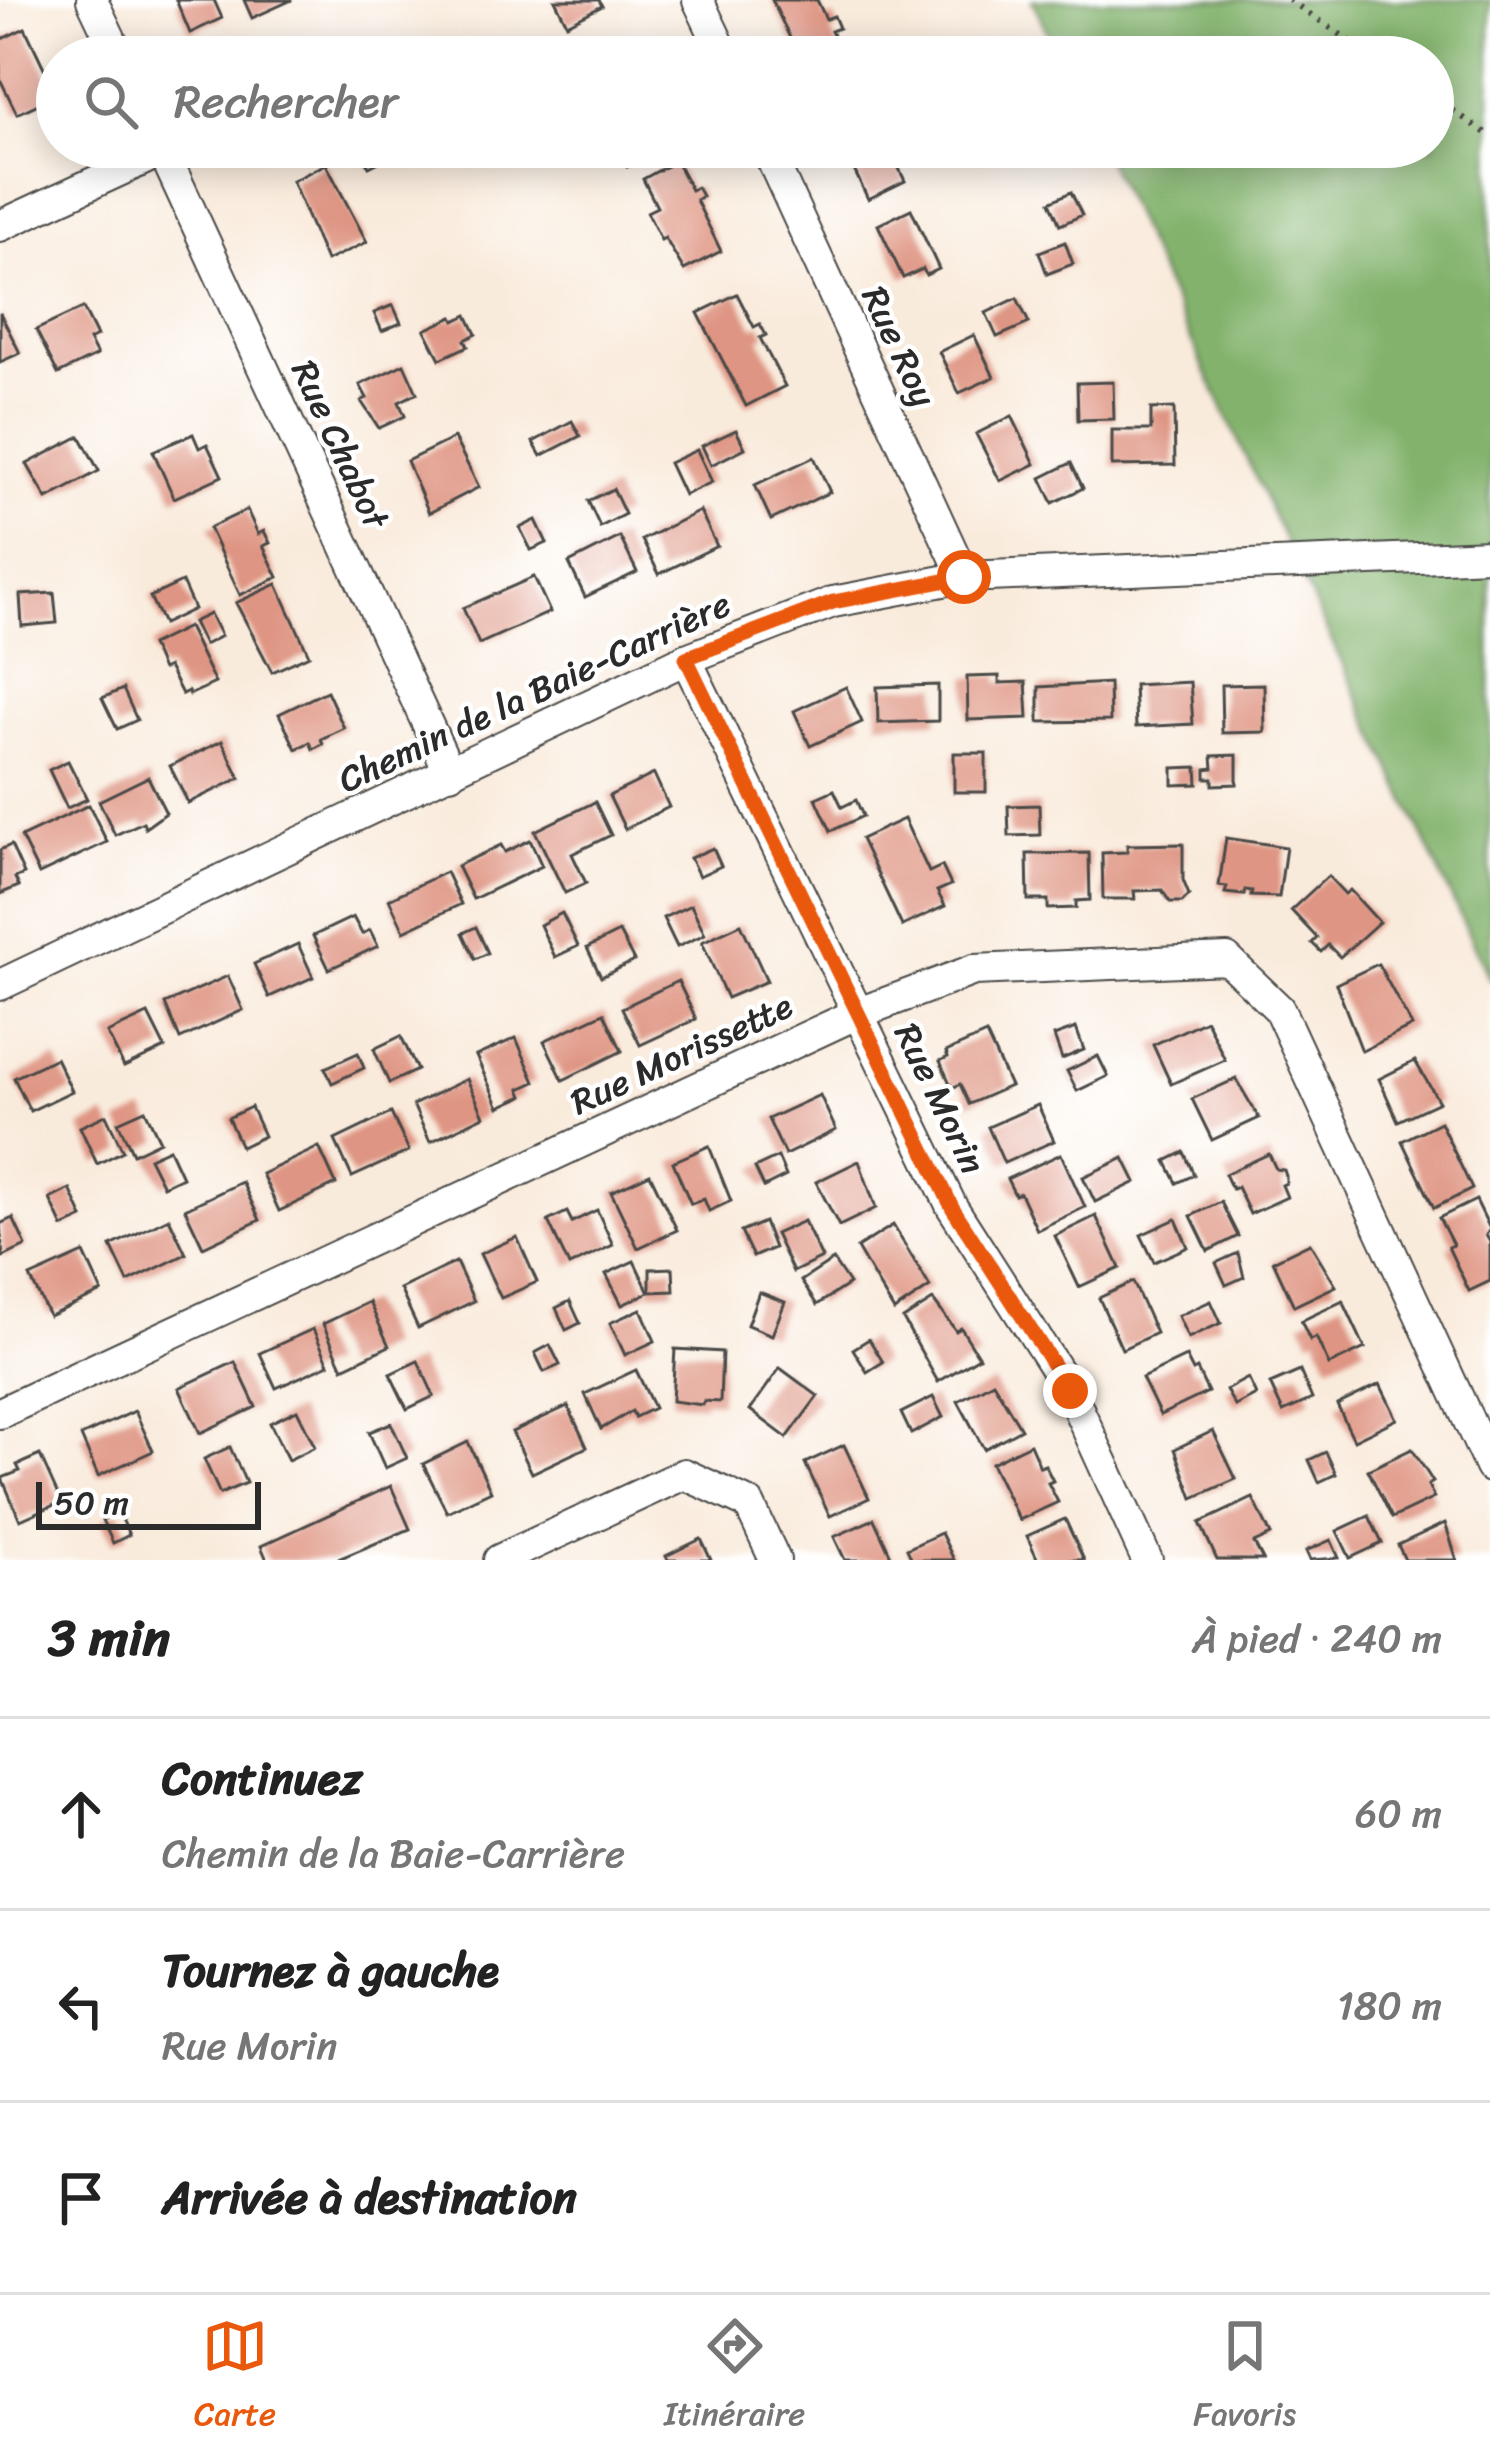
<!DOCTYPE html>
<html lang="fr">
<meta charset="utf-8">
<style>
body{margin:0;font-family:Sriracha,sans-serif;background:#f6f6f6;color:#222}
.scale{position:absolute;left:36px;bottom:30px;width:225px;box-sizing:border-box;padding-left:12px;border:6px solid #2b2b2b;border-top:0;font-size:33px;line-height:42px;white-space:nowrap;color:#2b2b2b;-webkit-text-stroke:9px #fff;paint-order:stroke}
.stop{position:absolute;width:36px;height:36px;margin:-27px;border:9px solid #ea580c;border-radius:50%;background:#fff}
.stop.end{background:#ea580c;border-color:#fff;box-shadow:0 3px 12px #0008}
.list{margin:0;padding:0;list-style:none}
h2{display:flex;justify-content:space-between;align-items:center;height:156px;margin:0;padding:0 48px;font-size:51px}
h2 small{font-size:39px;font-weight:400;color:#767676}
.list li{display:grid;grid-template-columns:78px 1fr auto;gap:36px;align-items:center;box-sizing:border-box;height:192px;padding:0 48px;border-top:3px solid #e0e0e0}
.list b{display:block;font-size:45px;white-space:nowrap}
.list p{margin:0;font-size:39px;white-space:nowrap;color:#767676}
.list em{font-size:39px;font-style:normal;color:#767676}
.icon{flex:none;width:66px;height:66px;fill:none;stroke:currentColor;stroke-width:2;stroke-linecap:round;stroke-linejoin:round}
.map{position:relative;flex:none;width:1490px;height:1560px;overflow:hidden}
.search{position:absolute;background:#fff;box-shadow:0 6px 30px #0003;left:36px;right:36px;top:36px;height:132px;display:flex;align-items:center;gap:30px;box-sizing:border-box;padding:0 42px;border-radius:66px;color:#767676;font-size:45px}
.sheet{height:732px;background:#fff}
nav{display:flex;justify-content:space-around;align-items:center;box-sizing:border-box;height:168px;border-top:3px solid #e0e0e0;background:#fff;font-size:33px;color:#767676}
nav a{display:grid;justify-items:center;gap:6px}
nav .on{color:#ea580c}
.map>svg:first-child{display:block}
.forest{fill:#82b26c;stroke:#566e4c;stroke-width:3}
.building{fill:#df9583}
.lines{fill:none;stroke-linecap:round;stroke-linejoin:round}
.minor-casing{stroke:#4a4846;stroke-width:34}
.path{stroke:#4a4846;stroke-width:6;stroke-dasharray:3 9;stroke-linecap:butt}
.minor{stroke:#fff;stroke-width:30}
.route{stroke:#ea580c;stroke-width:15}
.labels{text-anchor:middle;stroke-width:9;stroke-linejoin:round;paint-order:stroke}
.street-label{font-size:36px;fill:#2b2b2b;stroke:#fff}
</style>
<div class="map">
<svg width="1490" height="1560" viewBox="0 0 1490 1560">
<rect width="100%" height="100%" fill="#fff"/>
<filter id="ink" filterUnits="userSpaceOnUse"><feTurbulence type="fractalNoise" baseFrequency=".00833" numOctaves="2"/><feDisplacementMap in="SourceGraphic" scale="24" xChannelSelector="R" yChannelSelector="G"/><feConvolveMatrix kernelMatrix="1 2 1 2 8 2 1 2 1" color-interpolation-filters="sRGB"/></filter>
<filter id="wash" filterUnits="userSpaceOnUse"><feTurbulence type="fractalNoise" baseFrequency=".004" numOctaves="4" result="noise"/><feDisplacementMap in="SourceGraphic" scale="48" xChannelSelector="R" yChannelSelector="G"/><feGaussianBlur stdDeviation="2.7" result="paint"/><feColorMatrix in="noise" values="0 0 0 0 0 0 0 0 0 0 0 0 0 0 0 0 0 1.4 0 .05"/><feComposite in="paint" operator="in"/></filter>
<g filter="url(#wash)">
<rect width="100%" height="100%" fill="#f9ebdc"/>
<polygon class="forest" points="1032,0 1490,0 1490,980 1101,147 1433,147 1433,57 1059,57"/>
<g id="blocks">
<g class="building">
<polygon points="176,0 214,0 222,18 190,33"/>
<polygon points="244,0 292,0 252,18"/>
<polygon points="555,0 599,0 602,6 567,24"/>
<polygon points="772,0 817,0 826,19 834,16 839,28 831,31 843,57 799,57"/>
<polygon points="25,28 57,95 17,114 0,79 0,40"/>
<polygon points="365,147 397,147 399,152 369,167 360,150"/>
<polygon points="618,147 668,147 627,167"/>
<polygon points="843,147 889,147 905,181 868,199"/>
<polygon points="676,161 691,190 697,187 702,196 696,200 721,251 684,270 665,238 661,240 647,212 657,207 643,179"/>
<polygon points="326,164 367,242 326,261 292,181"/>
<polygon points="1071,192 1082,215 1060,225 1050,202"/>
<polygon points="911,209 939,269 926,275 923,269 903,278 878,225"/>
<polygon points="1065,242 1073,264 1047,274 1039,252"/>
<polygon points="737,294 754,327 760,324 766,335 760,338 785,386 746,406 698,313"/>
<polygon points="1017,298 1029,323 997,337 986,313"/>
<polygon points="393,305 401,323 382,331 374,313"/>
<polygon points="83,308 97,336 89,340 97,355 58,374 36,330"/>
<polygon points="0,313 20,353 0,362"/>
<polygon points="467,315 476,334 465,340 468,346 440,359 425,330 453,317 455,321"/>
<polygon points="974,335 994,377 959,393 939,352"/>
<polygon points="404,364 417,393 399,402 405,416 379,428 361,401 367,398 360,385"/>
<polygon points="1113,382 1114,419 1078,420 1077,383"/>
<polygon points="1174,408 1175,465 1112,466 1112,430 1151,430 1151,409"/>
<polygon points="1012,416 1035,464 1000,481 976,434"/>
<polygon points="572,421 580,436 541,456 533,442"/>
<polygon points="736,430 745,448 711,465 702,446"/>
<polygon points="193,434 199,448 207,444 222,476 174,498 153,451"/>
<polygon points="80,436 99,471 47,499 27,464"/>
<polygon points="454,438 479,487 429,513 407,461"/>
<polygon points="697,450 712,482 684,495 669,463"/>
<polygon points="814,457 830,492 771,520 755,485"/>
<polygon points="1071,463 1083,488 1053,503 1041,478"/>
<polygon points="613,489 625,514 600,527 588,501"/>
<polygon points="247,510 258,534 264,531 270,543 263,546 278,577 240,595 209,528"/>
<polygon points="700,511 717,546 659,574 642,540"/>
<polygon points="536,520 547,543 531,550 520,528"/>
<polygon points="620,537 637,572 585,597 569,563"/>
<polygon points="534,577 550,612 479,644 463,608"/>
<polygon points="182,582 194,609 163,624 150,597"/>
<polygon points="277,584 309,655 272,672 236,603"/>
<polygon points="54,593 57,623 22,626 20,595"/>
<polygon points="210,614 221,636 204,645 193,622"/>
<polygon points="188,627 215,683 189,695 188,691 182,694 168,667 162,670 151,645"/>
<polygon points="999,676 999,683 1026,682 1028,718 968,720 967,677"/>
<polygon points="1190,682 1193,724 1136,727 1134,685"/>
<polygon points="1109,683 1110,721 1039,722 1039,687"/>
<polygon points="1264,684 1265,732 1222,733 1221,685"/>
<polygon points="938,685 938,721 878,723 877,687"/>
<polygon points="846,687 862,722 810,746 794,711"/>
<polygon points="123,689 137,720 117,729 102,698"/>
<polygon points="327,691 344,728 321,739 323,744 313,749 310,742 296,749 279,714"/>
<polygon points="222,741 240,778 188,803 170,766"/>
<rect x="954" y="753" width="32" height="39"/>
<polygon points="1237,755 1237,784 1213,785 1213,778 1206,778 1206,769 1213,768 1212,756"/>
<polygon points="68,761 87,799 67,808 49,770"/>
<polygon points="1197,767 1198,784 1173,785 1173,768"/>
<polygon points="654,774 669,807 625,829 609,796"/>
<polygon points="148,777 166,813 145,828 143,822 115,835 99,801"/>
<polygon points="834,790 842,807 856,800 863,816 831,831 816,798"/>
<polygon points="595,802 611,835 572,854 586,883 565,893 535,831"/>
<polygon points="89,805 107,842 39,874 21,837"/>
<polygon points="1039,805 1040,835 1009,836 1008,806"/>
<polygon points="904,819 929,872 942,866 951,885 937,891 945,906 902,926 861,839"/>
<polygon points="1226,838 1286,847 1279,897 1251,896 1252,891 1245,890 1244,895 1225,893 1227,887 1219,886"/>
<polygon points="530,840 542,866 473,899 457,866 501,845 505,852"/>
<polygon points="1183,844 1183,880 1189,895 1182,902 1170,902 1162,890 1134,891 1135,899 1103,899 1102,853 1127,852 1127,845"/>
<polygon points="11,845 24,874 15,878 19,886 0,894 0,850"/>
<polygon points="713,848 721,866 699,876 690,858"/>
<polygon points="1089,853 1090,900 1076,901 1076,908 1048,909 1048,900 1028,900 1027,854"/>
<polygon points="446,872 461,904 404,931 389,899"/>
<polygon points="1328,876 1345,894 1350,890 1379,922 1340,957 1328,945 1321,952 1312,943 1317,938 1291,910"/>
<polygon points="691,905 705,934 677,947 663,918"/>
<polygon points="562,913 578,946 555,957 540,925"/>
<polygon points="353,917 362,934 370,930 378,946 329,969 313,936"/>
<polygon points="741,924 767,981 727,998 702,942"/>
<polygon points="476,927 488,953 475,959 463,933"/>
<polygon points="619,932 634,961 601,977 587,948"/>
<polygon points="298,944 313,977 269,997 254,964"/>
<polygon points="1378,964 1412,1026 1362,1051 1336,984"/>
<polygon points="228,976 243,1010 180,1039 165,1004"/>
<polygon points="678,981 696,1019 640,1045 622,1008"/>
<polygon points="604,1013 622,1051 563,1080 544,1041"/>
<polygon points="148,1014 165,1048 124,1067 107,1033"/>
<polygon points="1206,1020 1225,1060 1171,1084 1153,1045"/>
<polygon points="1076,1028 1084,1050 1062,1059 1054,1036"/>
<polygon points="986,1034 1010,1086 969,1104 960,1084 952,1088 940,1061 948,1057 946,1052"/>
<polygon points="401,1036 417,1070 389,1083 374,1049"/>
<polygon points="516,1038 535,1082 520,1089 523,1096 499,1107 476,1056"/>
<polygon points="358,1053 364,1068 332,1083 325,1068"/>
<polygon points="1098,1056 1108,1076 1077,1091 1067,1071"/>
<polygon points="56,1058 72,1091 30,1111 14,1078"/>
<polygon points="1415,1061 1439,1102 1398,1121 1379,1079"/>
<polygon points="467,1079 484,1116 430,1142 413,1105"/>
<polygon points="1236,1079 1259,1118 1212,1140 1192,1099"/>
<polygon points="820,1095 836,1130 785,1155 768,1119"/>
<polygon points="1038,1105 1054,1141 1004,1163 988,1127"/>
<polygon points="251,1107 264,1136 241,1147 228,1118"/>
<polygon points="145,1110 160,1141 133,1154 118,1122"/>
<polygon points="391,1113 409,1151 352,1177 335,1140"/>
<polygon points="106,1115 123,1151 97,1164 80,1127"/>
<polygon points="1440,1122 1472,1189 1434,1208 1402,1141"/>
<polygon points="709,1146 731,1201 709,1211 704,1199 691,1204 673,1162"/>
<polygon points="319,1147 336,1184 279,1211 262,1174"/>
<polygon points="169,1149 182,1177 163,1186 149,1158"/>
<polygon points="1184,1152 1194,1175 1177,1183 1166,1161"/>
<polygon points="1061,1154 1085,1207 1037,1230 1020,1193 1015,1195 1007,1179"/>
<polygon points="1269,1154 1276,1169 1284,1170 1286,1176 1286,1183 1282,1185 1287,1197 1250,1214 1237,1187 1232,1189 1225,1174"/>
<polygon points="778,1157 786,1176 764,1187 755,1168"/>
<polygon points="1124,1158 1136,1182 1095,1202 1083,1177"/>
<polygon points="859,1161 876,1208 839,1226 816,1182"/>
<polygon points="650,1174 677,1230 638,1248 611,1192"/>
<polygon points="242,1182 260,1220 203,1247 185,1209"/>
<polygon points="70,1189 83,1218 63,1227 50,1199"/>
<polygon points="1476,1200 1490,1229 1486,1235 1490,1242 1490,1281 1469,1291 1448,1247 1453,1245 1439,1218"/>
<polygon points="1221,1202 1238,1236 1208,1251 1191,1216"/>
<polygon points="597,1210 613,1245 569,1266 548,1221 567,1212 572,1222"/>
<polygon points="1096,1216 1120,1268 1079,1287 1055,1236"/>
<polygon points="13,1218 26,1246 3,1257 0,1224"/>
<polygon points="169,1218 186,1254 128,1282 111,1246"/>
<polygon points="1176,1219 1188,1247 1154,1262 1141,1235"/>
<polygon points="804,1221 822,1258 793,1272 775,1234"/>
<polygon points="764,1222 774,1248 753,1257 741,1232"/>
<polygon points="893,1225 930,1287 894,1311 857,1248"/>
<polygon points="517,1237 537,1282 501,1298 480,1254"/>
<polygon points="1310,1243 1336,1286 1294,1306 1273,1261"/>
<polygon points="84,1253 102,1292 49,1316 30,1277"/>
<polygon points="1238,1253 1244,1277 1226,1285 1216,1263"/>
<polygon points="833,1260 849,1284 817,1305 801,1281"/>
<polygon points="634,1261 649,1292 622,1305 606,1274"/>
<polygon points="456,1262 474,1301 418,1328 400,1289"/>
<polygon points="673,1268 674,1291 650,1292 650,1269"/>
<polygon points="1133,1282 1156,1333 1122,1349 1099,1298"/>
<polygon points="759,1292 785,1302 772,1335 747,1325"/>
<polygon points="933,1300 956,1331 961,1328 979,1357 938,1382 903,1319"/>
<polygon points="570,1301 580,1323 566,1330 556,1308"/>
<polygon points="1211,1301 1221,1323 1188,1338 1178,1316"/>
<polygon points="1343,1301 1365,1348 1329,1365 1316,1337 1310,1340 1301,1321"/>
<polygon points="369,1302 389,1346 343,1368 323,1324"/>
<polygon points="641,1309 655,1341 625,1355 610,1323"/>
<polygon points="313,1329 329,1364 276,1388 260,1353"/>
<polygon points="869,1339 883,1362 867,1372 853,1349"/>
<polygon points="550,1345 560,1365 544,1372 535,1353"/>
<polygon points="675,1349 722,1352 720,1402 704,1401 703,1405 672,1401"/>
<polygon points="1186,1357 1193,1371 1197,1369 1208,1392 1160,1415 1142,1378"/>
<polygon points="418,1361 434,1396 407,1409 390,1374"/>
<polygon points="235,1362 256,1407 200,1433 179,1388"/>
<polygon points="780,1368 818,1396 787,1438 750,1410"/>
<polygon points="636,1370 654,1408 635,1417 632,1411 601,1429 585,1394"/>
<polygon points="1300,1371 1312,1399 1283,1412 1270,1384"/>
<polygon points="1248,1378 1256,1395 1235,1406 1226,1390"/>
<polygon points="993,1382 1021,1429 984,1449 958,1401"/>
<polygon points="1380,1384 1397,1419 1354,1440 1337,1405"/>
<polygon points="933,1397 943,1417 911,1434 901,1413"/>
<polygon points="568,1406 587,1447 532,1473 512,1432"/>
<polygon points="297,1410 315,1447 288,1460 270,1423"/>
<polygon points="135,1411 153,1451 98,1476 81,1436"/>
<polygon points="391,1423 407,1458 385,1468 369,1432"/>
<polygon points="1213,1431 1236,1479 1193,1498 1175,1449"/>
<polygon points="468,1442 491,1491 447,1512 423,1464"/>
<polygon points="1030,1444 1040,1467 1045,1465 1053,1481 1048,1483 1058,1502 1019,1520 991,1463"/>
<polygon points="844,1445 869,1498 830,1516 805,1463"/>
<polygon points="230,1447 246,1483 220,1494 204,1459"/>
<polygon points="1412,1449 1433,1482 1428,1485 1434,1498 1392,1518 1368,1470"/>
<polygon points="1326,1452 1336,1474 1319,1482 1309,1460"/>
<polygon points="40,1455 61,1502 20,1520 2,1478 20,1471 17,1465"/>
<polygon points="391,1486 410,1529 336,1560 267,1560 261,1546"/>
<polygon points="1253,1498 1271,1535 1254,1543 1263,1560 1217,1560 1200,1523"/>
<polygon points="119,1512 129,1535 113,1543 102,1520"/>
<polygon points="1369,1516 1382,1543 1350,1558 1337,1531"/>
<polygon points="874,1519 893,1560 845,1560 834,1537"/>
<polygon points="1065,1519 1084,1560 1038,1560 1027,1536"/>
<polygon points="1445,1523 1457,1560 1405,1560 1398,1545"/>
<polygon points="941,1533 954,1560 912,1560 907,1549"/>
<polygon points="701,1539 711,1560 668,1560 666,1556"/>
<polygon points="1331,1540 1339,1558 1310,1560 1306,1551"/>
</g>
</g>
</g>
<g filter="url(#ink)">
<use href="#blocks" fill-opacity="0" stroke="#4a4846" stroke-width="3"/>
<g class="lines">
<defs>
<g id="minor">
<polyline points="92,0 119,57"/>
<polyline points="698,0 725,57"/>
<polyline points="161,147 450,773"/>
<polyline points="766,147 964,577"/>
<polyline points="0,226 162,151"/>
<polyline points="686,659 952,1207 1070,1391 1147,1560"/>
<polyline points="0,985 686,659 833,602 964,577 1490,555"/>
<polyline points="0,1413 856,1014 974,970 1227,959 1279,1009 1490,1467"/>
<polyline points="499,1560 684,1474 749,1504 775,1560"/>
</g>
</defs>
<use href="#minor" class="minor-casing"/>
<g class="path">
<polyline points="1289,0 1374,57"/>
<polyline points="1433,97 1490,136"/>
</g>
<use href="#minor" class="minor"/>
</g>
</g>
<g class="lines" filter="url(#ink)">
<polyline class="route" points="964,577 833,602 686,658 952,1207 1070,1391"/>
</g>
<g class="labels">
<g class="street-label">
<text transform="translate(900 346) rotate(65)" y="13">Rue Roy</text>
<text transform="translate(341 444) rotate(65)" y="13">Rue Chabot</text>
<text transform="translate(534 691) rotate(-25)" y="13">Chemin de la Baie-Carrière</text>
<text transform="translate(681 1053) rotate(-25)" y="13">Rue Morissette</text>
<text transform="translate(941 1098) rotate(64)" y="13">Rue Morin</text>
</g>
</g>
</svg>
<div class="scale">50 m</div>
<div class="stop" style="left:964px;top:577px"></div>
<div class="stop end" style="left:1070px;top:1391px"></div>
<div class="search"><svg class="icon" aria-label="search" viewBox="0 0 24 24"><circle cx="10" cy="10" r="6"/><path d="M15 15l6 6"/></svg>Rechercher</div>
</div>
<section class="sheet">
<h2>3 min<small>À pied · 240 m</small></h2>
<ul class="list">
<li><svg class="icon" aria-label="ahead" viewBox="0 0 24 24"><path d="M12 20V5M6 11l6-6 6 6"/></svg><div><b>Continuez</b><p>Chemin de la Baie-Carrière</p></div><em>60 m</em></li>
<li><svg class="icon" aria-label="left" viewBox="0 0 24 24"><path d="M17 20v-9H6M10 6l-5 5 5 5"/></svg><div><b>Tournez à gauche</b><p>Rue Morin</p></div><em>180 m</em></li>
<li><svg class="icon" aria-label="arrive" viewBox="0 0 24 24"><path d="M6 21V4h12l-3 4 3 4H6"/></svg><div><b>Arrivée à destination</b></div></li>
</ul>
</section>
<nav>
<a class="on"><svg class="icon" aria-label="map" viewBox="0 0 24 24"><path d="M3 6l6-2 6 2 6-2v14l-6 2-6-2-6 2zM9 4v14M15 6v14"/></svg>Carte</a>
<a><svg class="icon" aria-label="directions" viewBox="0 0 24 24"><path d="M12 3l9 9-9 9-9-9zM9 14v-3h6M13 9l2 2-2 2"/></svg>Itinéraire</a>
<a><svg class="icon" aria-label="saved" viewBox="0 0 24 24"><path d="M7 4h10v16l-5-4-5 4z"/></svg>Favoris</a>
</nav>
